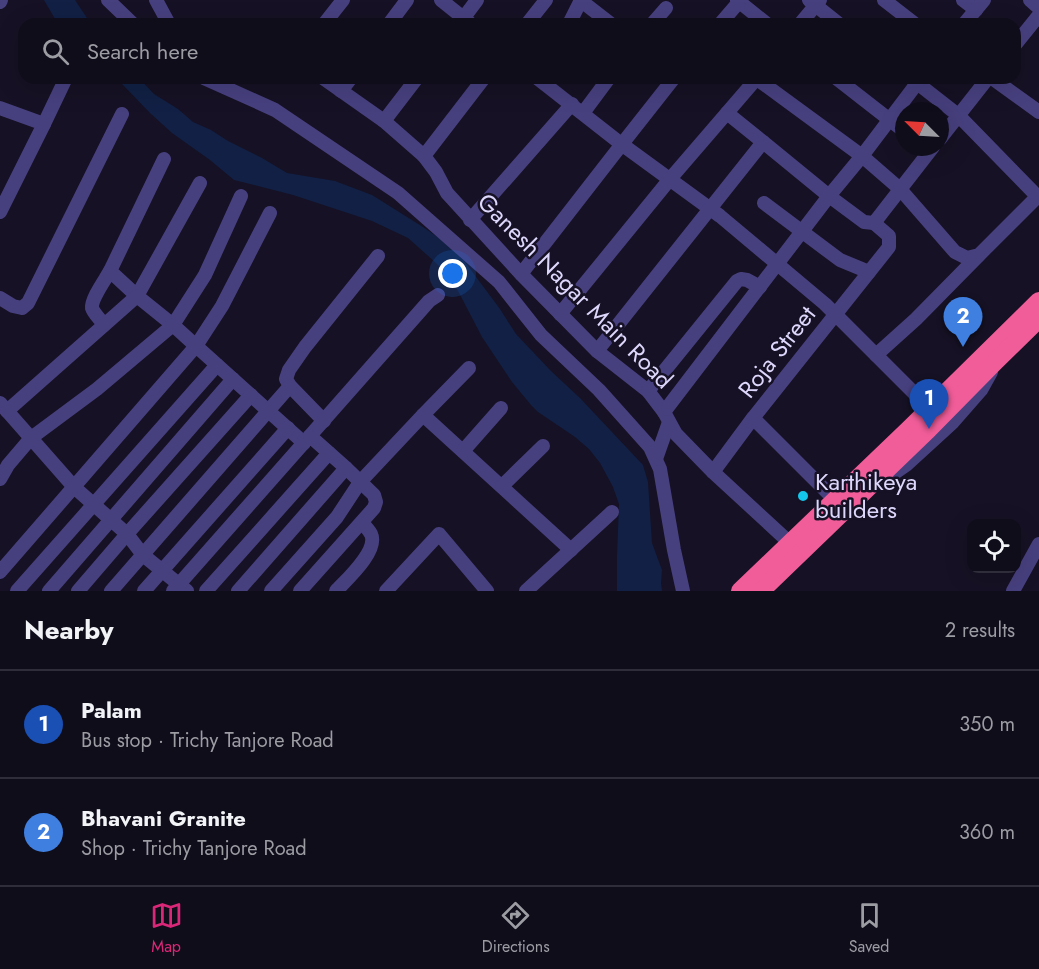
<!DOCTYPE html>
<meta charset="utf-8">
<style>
body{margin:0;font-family:Jost,sans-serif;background:#1e1b28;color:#f1f3f6}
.controls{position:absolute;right:18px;bottom:18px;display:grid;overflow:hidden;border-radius:12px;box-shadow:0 6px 24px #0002}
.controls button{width:54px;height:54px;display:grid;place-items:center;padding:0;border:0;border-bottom:2px solid #302d3a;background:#100d1b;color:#f1f3f6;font:30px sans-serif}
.compass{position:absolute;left:895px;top:102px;width:54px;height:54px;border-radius:50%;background:#100d1b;box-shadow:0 6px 24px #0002;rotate:294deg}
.you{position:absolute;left:453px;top:274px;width:21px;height:21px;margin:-15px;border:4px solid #fff;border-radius:50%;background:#1a73e8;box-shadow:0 0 0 9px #1a73e833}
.badge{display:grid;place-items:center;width:39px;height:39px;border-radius:50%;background:#db2777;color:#fff;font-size:20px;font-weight:700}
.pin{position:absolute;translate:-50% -50px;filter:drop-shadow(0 2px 3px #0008)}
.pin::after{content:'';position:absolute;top:32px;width:21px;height:18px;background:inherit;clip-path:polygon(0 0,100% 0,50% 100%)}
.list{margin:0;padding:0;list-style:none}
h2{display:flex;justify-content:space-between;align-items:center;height:78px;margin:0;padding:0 24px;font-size:26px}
h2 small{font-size:20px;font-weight:400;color:#9c9ca3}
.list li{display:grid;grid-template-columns:39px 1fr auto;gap:18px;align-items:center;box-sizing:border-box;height:108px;padding:0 24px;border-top:2px solid #302d3a}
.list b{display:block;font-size:22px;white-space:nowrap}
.list p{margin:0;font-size:20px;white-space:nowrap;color:#9c9ca3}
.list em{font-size:20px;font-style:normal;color:#9c9ca3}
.icon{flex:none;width:33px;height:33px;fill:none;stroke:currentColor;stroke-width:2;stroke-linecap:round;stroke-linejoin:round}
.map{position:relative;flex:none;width:1039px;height:591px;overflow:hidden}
.search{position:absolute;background:#100d1b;box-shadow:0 6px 24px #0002;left:18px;right:18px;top:18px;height:66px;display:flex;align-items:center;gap:15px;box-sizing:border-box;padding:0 21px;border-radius:18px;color:#9c9ca3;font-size:22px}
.sheet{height:294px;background:#100d1b}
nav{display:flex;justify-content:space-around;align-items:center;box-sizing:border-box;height:84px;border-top:2px solid #302d3a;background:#100d1b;font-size:16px;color:#9c9ca3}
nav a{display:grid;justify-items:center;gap:3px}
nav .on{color:#db2777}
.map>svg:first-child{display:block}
.water{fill:#112044}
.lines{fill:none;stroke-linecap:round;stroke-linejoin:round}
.minor{stroke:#47407f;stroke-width:14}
.highway{stroke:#f15d99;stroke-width:18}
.poi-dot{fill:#14c6eb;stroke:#161124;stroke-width:2}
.labels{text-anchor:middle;stroke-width:5;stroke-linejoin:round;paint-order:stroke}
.street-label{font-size:24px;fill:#ded7fc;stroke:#161124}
.poi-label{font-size:24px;fill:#ded7fc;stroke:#161124;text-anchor:start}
</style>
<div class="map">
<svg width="1039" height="591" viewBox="0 0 1039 591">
<rect width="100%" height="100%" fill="#161124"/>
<g class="water">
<polygon points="44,0 75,0 91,24 58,24"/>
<polygon points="109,78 139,78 154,94 178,109 193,122 211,130 228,141 262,158 287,173 335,181 372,195 423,227 445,242 465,262 500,309 516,334 551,371 580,398 643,465 648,482 652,543 662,570 661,583 662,591 617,591 617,555 619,504 613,487 600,463 589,449 575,437 538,412 531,405 512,382 482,337 457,289 445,272 436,263 408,238 372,221 293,195 234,180 210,160 172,133 150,113 122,84"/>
</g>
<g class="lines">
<g class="minor">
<polyline points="108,0 133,24"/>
<polyline points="156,0 169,24"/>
<polyline points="441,0 471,24"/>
<polyline points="580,0 611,24"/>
<polyline points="737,0 767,24"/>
<polyline points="809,0 839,24"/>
<polyline points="884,0 915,24"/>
<polyline points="963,0 976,10"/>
<polyline points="1030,0 1039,8"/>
<polyline points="0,2 1,0"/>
<polyline points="324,24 343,0"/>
<polyline points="389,24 407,0"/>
<polyline points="459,24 477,0"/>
<polyline points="527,24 546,0"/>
<polyline points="569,24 581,0"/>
<polyline points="652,24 666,8"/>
<polyline points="720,24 739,2"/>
<polyline points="800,24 820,0"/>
<polyline points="964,24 984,0"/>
<polyline points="1015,45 1039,15"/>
<polyline points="204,78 275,110 398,193 499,282 541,335 599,390 650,447 660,469 674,550 683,591"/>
<polyline points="323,78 384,121 424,156 436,172 447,193 521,274 597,351 648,391 664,412 676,434 713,472 790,543"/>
<polyline points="537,78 620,143 720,216 825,304 930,409"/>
<polyline points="836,78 904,131"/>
<polyline points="992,78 1039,112"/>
<polyline points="757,79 862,156 900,189 955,252 967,258 979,255 1039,195"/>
<polyline points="912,79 958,115 1039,198"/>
<polyline points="341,91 351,78"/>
<polyline points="0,108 44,124 0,212"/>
<polyline points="583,113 609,78"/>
<polyline points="727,113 763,142"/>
<polyline points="384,121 417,78"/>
<polyline points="44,124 66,78"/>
<polyline points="940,139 988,78"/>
<polyline points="424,156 484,78"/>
<polyline points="164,159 110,271 137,296 200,183"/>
<polyline points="764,203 840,260 869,272"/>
<polyline points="470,220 572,104"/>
<polyline points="521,274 622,144 674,78"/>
<polyline points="0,298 13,306 22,308 28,303 122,114"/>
<polyline points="560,314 670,179 757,78"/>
<path d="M104,325C101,320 94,314 92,308C91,299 105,280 110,271"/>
<polyline points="597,351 763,142 829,196 864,222 874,223 933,147"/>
<polyline points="876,355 916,319 978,256"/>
<polyline points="648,391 737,281 741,279 747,280 760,287"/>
<polyline points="0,403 74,487 127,534 143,555 187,591"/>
<polyline points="7,411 137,296 173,325 205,275 241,196"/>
<polyline points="664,412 829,196 862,156 921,78"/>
<polyline points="423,415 571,550"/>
<polyline points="753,418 835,500"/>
<polyline points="324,421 290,386 286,379 289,370 305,347 378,256"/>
<polyline points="463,451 501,408"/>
<polyline points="656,459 669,422"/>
<polyline points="713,472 753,418 889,247 889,236 874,223"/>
<polyline points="884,476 893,474 906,465 953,422 981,390 991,372"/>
<polyline points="0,479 8,465 31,438 97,389 173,325 196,346 222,306 270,213"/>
<polyline points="502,486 543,446"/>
<polyline points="0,572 196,346 304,443"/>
<polyline points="17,591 217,365"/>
<polyline points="49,591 233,379"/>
<polyline points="78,591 127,534 251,395"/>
<polyline points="111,591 290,386"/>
<polyline points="144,591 288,428"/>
<polyline points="173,591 429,301 438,295"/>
<polyline points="206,591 329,453"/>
<polyline points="238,591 346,468"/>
<polyline points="271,591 337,517 360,482 423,415 469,368"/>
<polyline points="300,591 374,508 376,502 374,495 346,468 310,436"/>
<path d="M336,591C346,580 379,551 371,534C369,530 365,526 362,523"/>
<polyline points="386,591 439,534 487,591"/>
<polyline points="526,591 612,512"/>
<polyline points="1013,591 1039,544"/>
</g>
<g class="highway">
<polyline points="740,591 909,429 1039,301"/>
<polyline points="761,591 929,429 995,362 1039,319"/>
</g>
</g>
<circle class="poi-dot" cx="803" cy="496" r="6"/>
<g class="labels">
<g class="street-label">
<text transform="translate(575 291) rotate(45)" y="8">Ganesh Nagar Main Road</text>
<text transform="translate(777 352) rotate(-52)" y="8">Roja Street</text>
</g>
<g class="poi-label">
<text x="815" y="490">Karthikeya<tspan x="815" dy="28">builders</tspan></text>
</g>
</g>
</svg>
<div class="controls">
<button><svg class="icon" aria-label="locate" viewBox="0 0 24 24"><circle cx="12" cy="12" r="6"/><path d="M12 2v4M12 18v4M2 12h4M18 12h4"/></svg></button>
</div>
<svg class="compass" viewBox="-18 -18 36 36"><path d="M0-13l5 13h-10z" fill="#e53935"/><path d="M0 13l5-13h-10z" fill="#9c9ca3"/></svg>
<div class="you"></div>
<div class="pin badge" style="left:929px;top:429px;background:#1a4fb4">1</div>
<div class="pin badge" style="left:963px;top:347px;background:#3f7fe0">2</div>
<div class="search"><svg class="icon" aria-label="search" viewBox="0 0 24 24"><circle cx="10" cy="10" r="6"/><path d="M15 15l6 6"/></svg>Search here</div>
</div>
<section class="sheet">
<h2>Nearby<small>2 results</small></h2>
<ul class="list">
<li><span class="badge" style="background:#1a4fb4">1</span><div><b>Palam</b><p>Bus stop · Trichy Tanjore Road</p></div><em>350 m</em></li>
<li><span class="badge" style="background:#3f7fe0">2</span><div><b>Bhavani Granite</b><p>Shop · Trichy Tanjore Road</p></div><em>360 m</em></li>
</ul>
</section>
<nav>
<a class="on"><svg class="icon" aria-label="map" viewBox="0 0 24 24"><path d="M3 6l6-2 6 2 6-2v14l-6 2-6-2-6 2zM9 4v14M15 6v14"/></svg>Map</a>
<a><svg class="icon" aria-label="directions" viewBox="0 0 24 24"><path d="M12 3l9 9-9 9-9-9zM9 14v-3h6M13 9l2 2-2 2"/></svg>Directions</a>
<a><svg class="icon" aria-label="saved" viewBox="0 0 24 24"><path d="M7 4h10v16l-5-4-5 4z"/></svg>Saved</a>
</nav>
